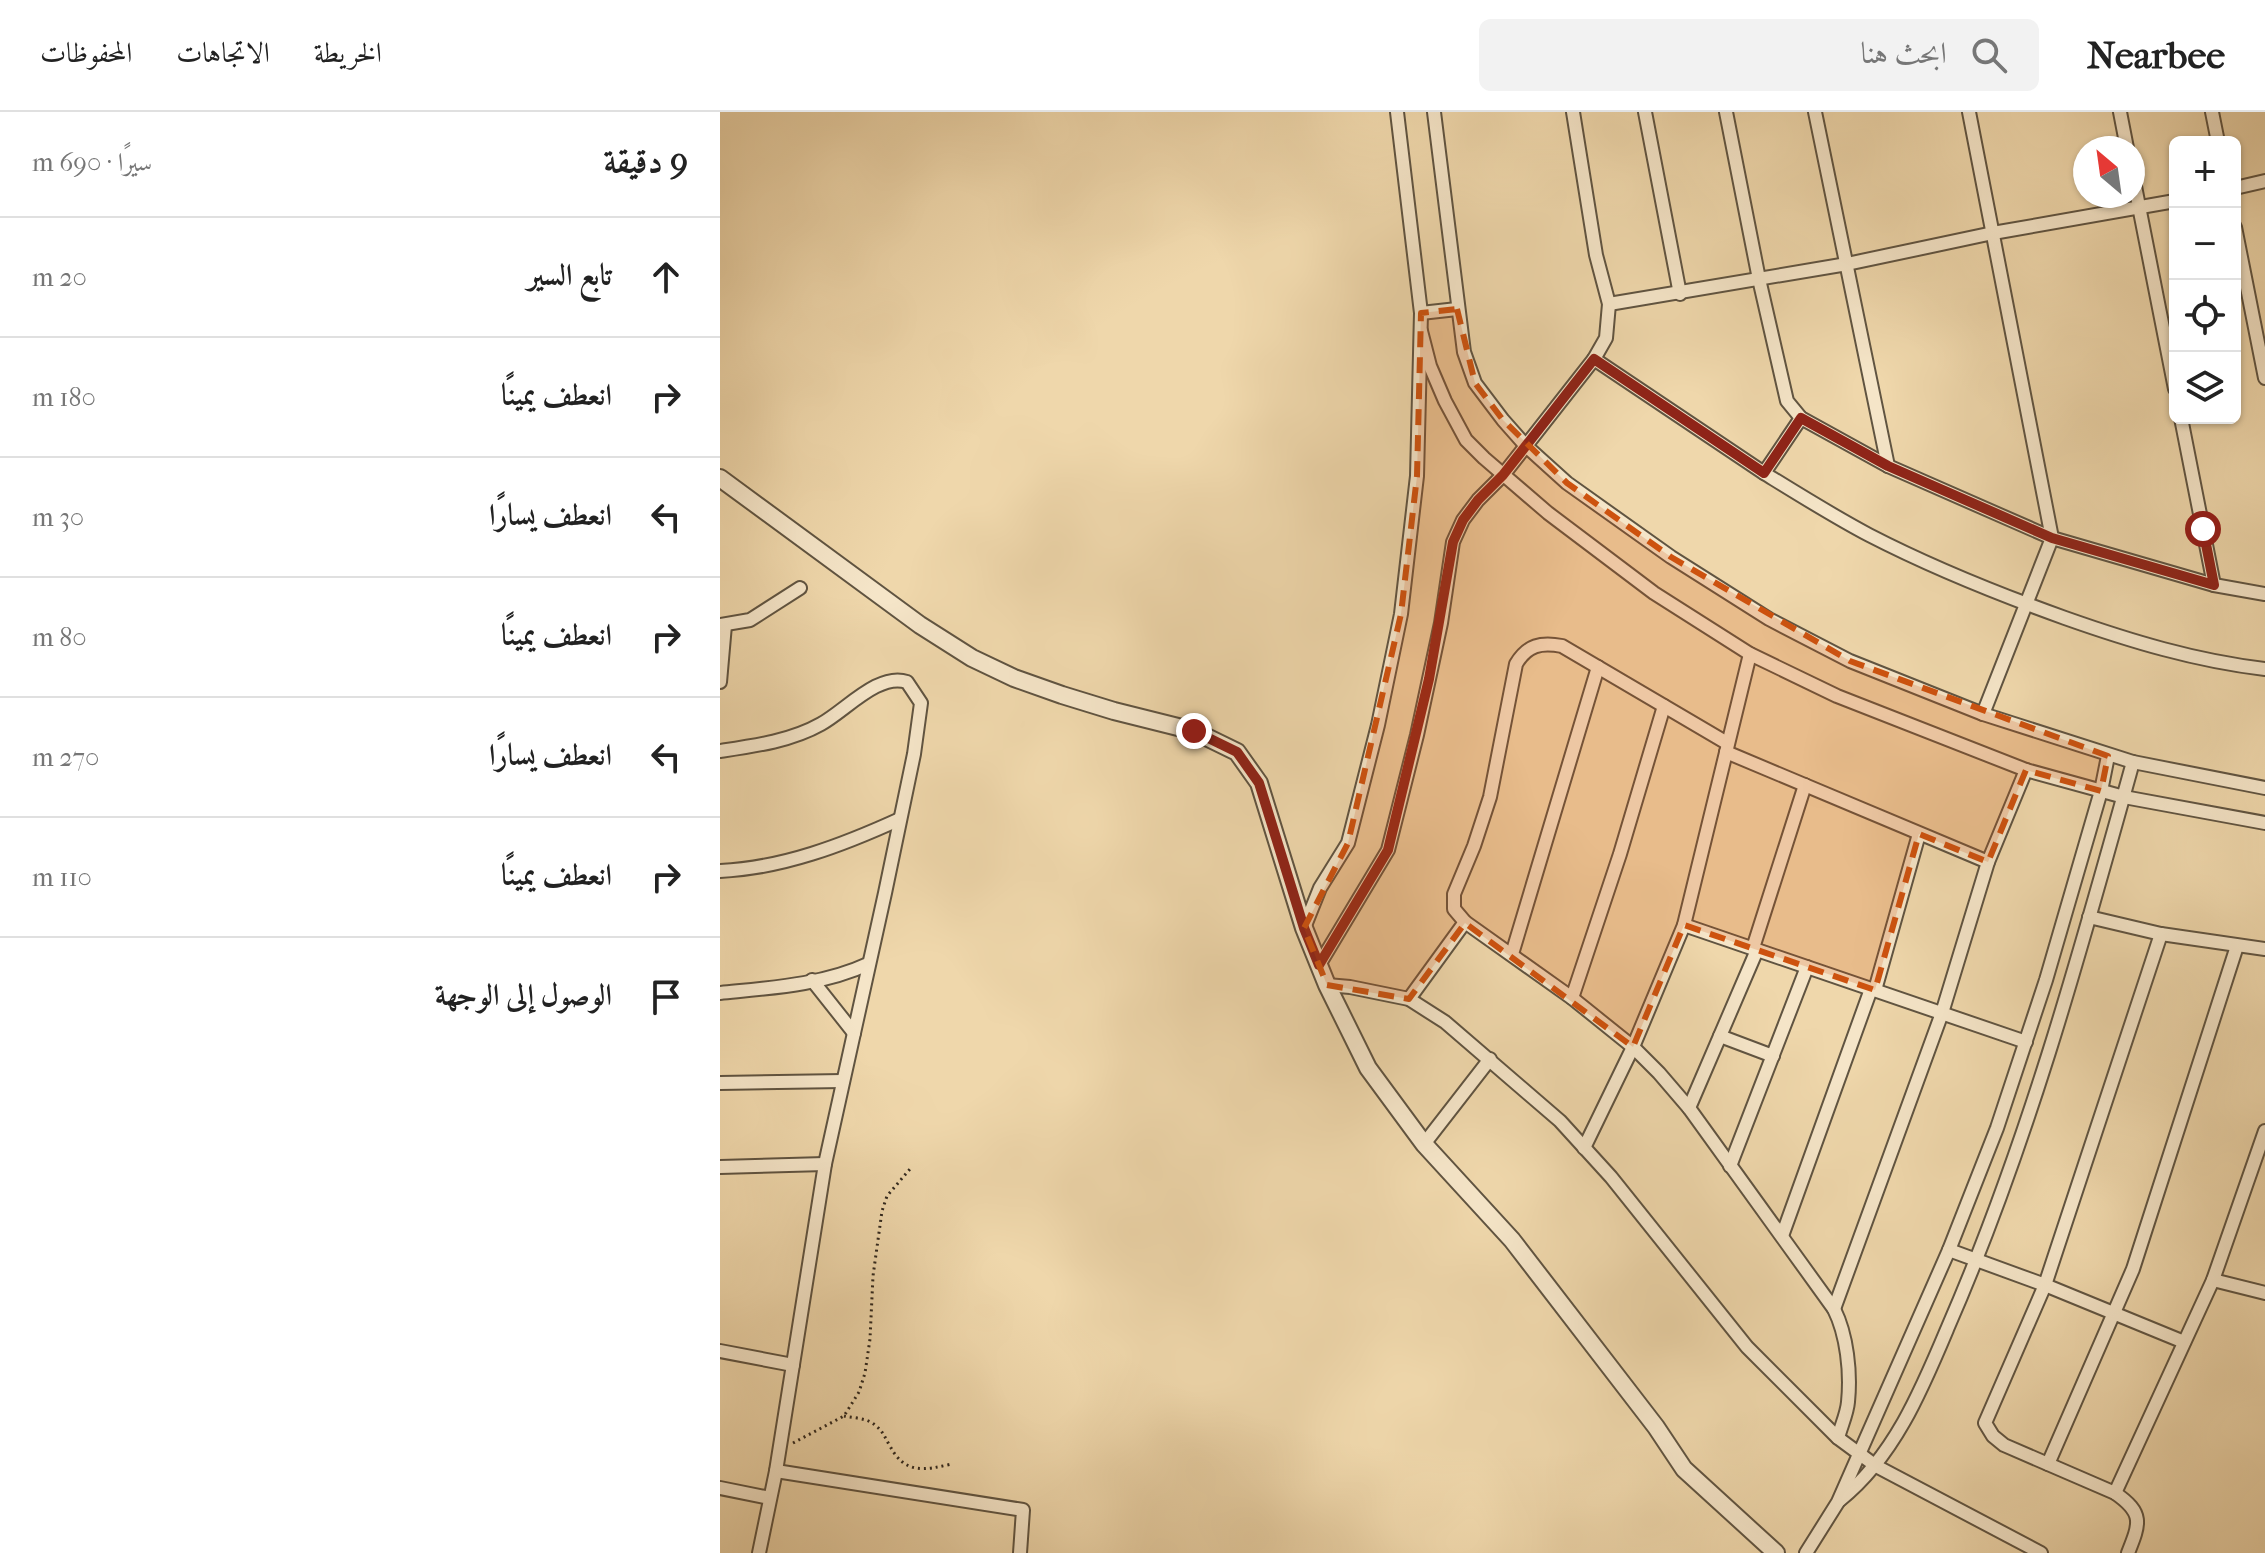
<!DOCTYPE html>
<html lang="ar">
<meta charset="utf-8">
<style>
body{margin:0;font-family:"IM FELL French Canon",Amiri,serif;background:#f2f2f2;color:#222;direction:rtl}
.controls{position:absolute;right:24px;top:24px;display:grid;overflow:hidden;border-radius:12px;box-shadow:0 2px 6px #0004}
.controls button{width:72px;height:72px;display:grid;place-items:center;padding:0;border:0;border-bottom:2px solid #e0e0e0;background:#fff;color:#222;font:40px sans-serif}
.compass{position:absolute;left:1353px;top:24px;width:72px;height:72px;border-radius:50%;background:#fff;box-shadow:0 2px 6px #0004;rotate:331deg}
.stop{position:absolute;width:24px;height:24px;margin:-18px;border:6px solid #8f2418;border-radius:50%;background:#fff}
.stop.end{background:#8f2418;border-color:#fff;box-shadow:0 2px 8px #0008}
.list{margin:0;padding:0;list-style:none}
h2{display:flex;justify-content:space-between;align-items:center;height:104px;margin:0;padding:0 32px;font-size:34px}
h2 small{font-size:26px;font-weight:400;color:#767676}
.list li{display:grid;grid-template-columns:52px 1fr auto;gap:24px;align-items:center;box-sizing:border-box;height:120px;padding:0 32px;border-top:2px solid #e0e0e0}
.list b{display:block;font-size:30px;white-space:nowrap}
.list em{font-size:26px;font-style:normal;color:#767676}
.icon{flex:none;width:44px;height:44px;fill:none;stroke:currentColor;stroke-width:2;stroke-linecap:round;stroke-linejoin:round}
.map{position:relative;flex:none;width:1545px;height:1441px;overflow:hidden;direction:ltr}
header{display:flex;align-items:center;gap:48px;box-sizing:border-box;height:112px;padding:0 40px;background:#fff;border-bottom:2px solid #e0e0e0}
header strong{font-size:38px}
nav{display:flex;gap:44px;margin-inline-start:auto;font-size:28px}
.search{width:560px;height:72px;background:#f2f2f2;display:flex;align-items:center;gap:20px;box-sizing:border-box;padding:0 28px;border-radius:12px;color:#767676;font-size:30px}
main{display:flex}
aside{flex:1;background:#fff}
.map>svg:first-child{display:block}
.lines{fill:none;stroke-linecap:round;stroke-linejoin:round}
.minor-casing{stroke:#605441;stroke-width:16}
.tertiary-casing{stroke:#605441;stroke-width:20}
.path{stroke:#31281e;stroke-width:3;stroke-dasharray:2 4;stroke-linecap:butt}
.minor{stroke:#f5e5c8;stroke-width:12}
.tertiary{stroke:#f5e5c8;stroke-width:16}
.route{stroke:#8f2418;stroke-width:10}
.marked{fill:#cd520f;fill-opacity:0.2;stroke:#cd520f;stroke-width:6;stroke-dasharray:16 10;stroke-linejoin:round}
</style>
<header>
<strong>Nearbee</strong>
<div class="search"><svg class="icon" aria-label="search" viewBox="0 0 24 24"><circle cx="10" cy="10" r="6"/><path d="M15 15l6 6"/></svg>ابحث هنا</div>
<nav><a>الخريطة</a><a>الاتجاهات</a><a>المحفوظات</a></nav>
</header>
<main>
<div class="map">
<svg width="1545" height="1441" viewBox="0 0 1545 1441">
<rect width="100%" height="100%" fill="#efd7ab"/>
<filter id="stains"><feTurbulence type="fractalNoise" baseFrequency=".0025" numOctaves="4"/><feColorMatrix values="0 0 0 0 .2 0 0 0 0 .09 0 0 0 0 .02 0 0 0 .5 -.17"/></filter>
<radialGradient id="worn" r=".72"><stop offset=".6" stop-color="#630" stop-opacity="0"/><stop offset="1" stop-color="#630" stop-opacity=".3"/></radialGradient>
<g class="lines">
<defs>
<g id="minor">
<polyline points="714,0 744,240 755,271 783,308 806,334 847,371 951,445 1049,507 1130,549 1263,602 1413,650 1545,676"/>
<polyline points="853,0 876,143 889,192 886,226 874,247"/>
<polyline points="925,0 960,182"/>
<polyline points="1006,0 1039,167 1067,289 1081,306 1168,354 1332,426 1494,473 1545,482"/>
<polyline points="1095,0 1168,354"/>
<polyline points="1249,0 1332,426 1263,602"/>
<polyline points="1400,0 1407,36"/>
<polyline points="1492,0 1498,30"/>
<polyline points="1413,64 1455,277"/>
<polyline points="1515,76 1545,69"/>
<polyline points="1515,115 1545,266"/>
<polyline points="889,192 1127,152 1273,121 1455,89"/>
<polyline points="701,201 737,197"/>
<polyline points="701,219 710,254 725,289 746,328 764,346 828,401 934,481 1030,542 1117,584 1306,658 1404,685 1545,711"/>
<polyline points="1461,306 1494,473"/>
<path d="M1044,361C1078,382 1113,404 1149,423C1211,455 1278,482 1345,506C1410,529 1476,549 1545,557"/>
<polyline points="0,513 30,508 80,476"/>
<polyline points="0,570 5,513"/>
<path d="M0,639C34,634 71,629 101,612C125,599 159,560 187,570L201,591L194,642L165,781L105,1052L56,1359L39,1441"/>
<polyline points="1006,640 1268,750"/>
<path d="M0,759C63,756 123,733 180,707"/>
<polyline points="1369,805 1441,822 1545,837"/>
<path d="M745,810L734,797V782L754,734L770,685L796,552C807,533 821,530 842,534L1007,631"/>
<polyline points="964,813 1306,930"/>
<polyline points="584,816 600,776 628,731 658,613 681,502 697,364 701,201 677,0"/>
<polyline points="1033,836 1085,673"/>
<polyline points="792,842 878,555"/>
<polyline points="599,853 668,738 697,623 721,511 733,430 743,408 758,388 783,363 874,247 1044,361 1081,306"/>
<polyline points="92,868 134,921"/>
<polyline points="607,873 630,875 689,887 725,910 840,1009 891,1065 1027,1235 1118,1326 1156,1354 1321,1441"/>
<polyline points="1155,878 1199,722"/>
<path d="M0,881C49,876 103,873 148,852"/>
<polyline points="852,886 900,742 944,594"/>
<path d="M689,887L745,810L852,886L913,935L939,961L969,996L1114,1197C1127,1223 1131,1260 1128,1290C1127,1302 1121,1314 1118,1326"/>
<polyline points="1000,924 1053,944"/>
<polyline points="0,971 123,969"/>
<polyline points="969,996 1037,838"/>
<polyline points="704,1032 770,947"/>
<polyline points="864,1036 913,935 964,813 1030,542"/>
<polyline points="1010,1054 1087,855"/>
<polyline points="0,1055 105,1052"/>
<polyline points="1062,1124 1151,877"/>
<polyline points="1229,1138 1325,1173 1464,1230"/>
<polyline points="1493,1168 1545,1181"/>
<polyline points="1114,1197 1222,901 1268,750 1306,658"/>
<polyline points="0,1239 73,1253"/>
<polyline points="1328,1352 1413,1157 1517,834"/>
<polyline points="56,1359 303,1398 300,1441"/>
<polyline points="0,1376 50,1386"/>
<polyline points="1395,1381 1493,1168 1545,1019"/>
<path d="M1120,1388C1174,1345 1202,1277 1228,1215C1307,1034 1360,841 1413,650"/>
<polyline points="1086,1441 1118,1390 1229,1138 1277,1016 1326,868 1381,679 1388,644"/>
<path d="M1408,1441C1420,1411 1424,1401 1395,1381L1284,1333L1273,1324L1265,1311L1325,1173L1441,822"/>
</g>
<polyline id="tertiary" points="0,366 200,513 252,546 294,566 342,583 394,599 474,619 517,640 539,671 584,816 607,873 648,956 704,1032 792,1128 936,1315 964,1357 1056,1441"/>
</defs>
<use href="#minor" class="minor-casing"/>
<use href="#tertiary" class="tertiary-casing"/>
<g class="path">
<path d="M124,1304C134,1306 147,1306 155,1313C163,1319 165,1326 170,1334C185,1363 205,1358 232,1352"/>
<polyline points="73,1331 124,1304 139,1280 145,1261 150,1227 153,1164 162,1099 167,1084 190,1057"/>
</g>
<use href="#minor" class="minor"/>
<use href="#tertiary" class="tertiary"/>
</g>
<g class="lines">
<polyline class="route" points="474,619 517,640 539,671 584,816 599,853 668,738 709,567 733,430 743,408 758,388 783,363 874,247 1044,361 1081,306 1168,354 1332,426 1494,473 1483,417"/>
</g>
<path class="marked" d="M737,197L755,271L783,308L847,371L951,445L1130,549L1388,644L1381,679L1306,658L1268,750L1199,722L1155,878L964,813L913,935L745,811L689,887L607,873L584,816L628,731L681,502L697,364L701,201Z"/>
<rect width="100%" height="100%" filter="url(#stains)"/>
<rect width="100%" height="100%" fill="url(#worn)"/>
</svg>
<div class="controls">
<button>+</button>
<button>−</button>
<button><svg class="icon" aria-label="locate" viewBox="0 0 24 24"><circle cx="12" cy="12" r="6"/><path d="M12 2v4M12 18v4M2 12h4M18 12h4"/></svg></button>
<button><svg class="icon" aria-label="layers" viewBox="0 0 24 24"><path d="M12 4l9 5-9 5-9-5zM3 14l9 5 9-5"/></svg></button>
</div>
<svg class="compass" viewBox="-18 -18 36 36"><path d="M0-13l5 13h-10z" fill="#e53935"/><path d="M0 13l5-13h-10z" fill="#767676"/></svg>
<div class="stop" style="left:1483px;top:417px"></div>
<div class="stop end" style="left:474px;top:619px"></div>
</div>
<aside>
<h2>9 دقيقة<small>سيرًا · 690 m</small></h2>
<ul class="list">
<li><svg class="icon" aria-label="ahead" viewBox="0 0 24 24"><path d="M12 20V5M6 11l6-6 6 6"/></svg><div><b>تابع السير</b></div><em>20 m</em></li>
<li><svg class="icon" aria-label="right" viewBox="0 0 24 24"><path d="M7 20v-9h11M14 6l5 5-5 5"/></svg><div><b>انعطف يمينًا</b></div><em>180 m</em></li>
<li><svg class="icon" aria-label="left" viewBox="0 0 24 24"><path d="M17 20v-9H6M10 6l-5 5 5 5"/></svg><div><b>انعطف يسارًا</b></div><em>30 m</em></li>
<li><svg class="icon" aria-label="right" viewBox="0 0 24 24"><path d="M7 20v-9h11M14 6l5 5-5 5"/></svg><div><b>انعطف يمينًا</b></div><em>80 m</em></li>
<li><svg class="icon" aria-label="left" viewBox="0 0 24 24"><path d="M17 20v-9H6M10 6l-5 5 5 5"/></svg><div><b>انعطف يسارًا</b></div><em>270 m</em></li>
<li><svg class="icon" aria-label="right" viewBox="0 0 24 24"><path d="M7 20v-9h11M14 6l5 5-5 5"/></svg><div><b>انعطف يمينًا</b></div><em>110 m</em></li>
<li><svg class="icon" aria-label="arrive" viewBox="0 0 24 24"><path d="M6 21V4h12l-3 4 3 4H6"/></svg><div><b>الوصول إلى الوجهة</b></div></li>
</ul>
</aside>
</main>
